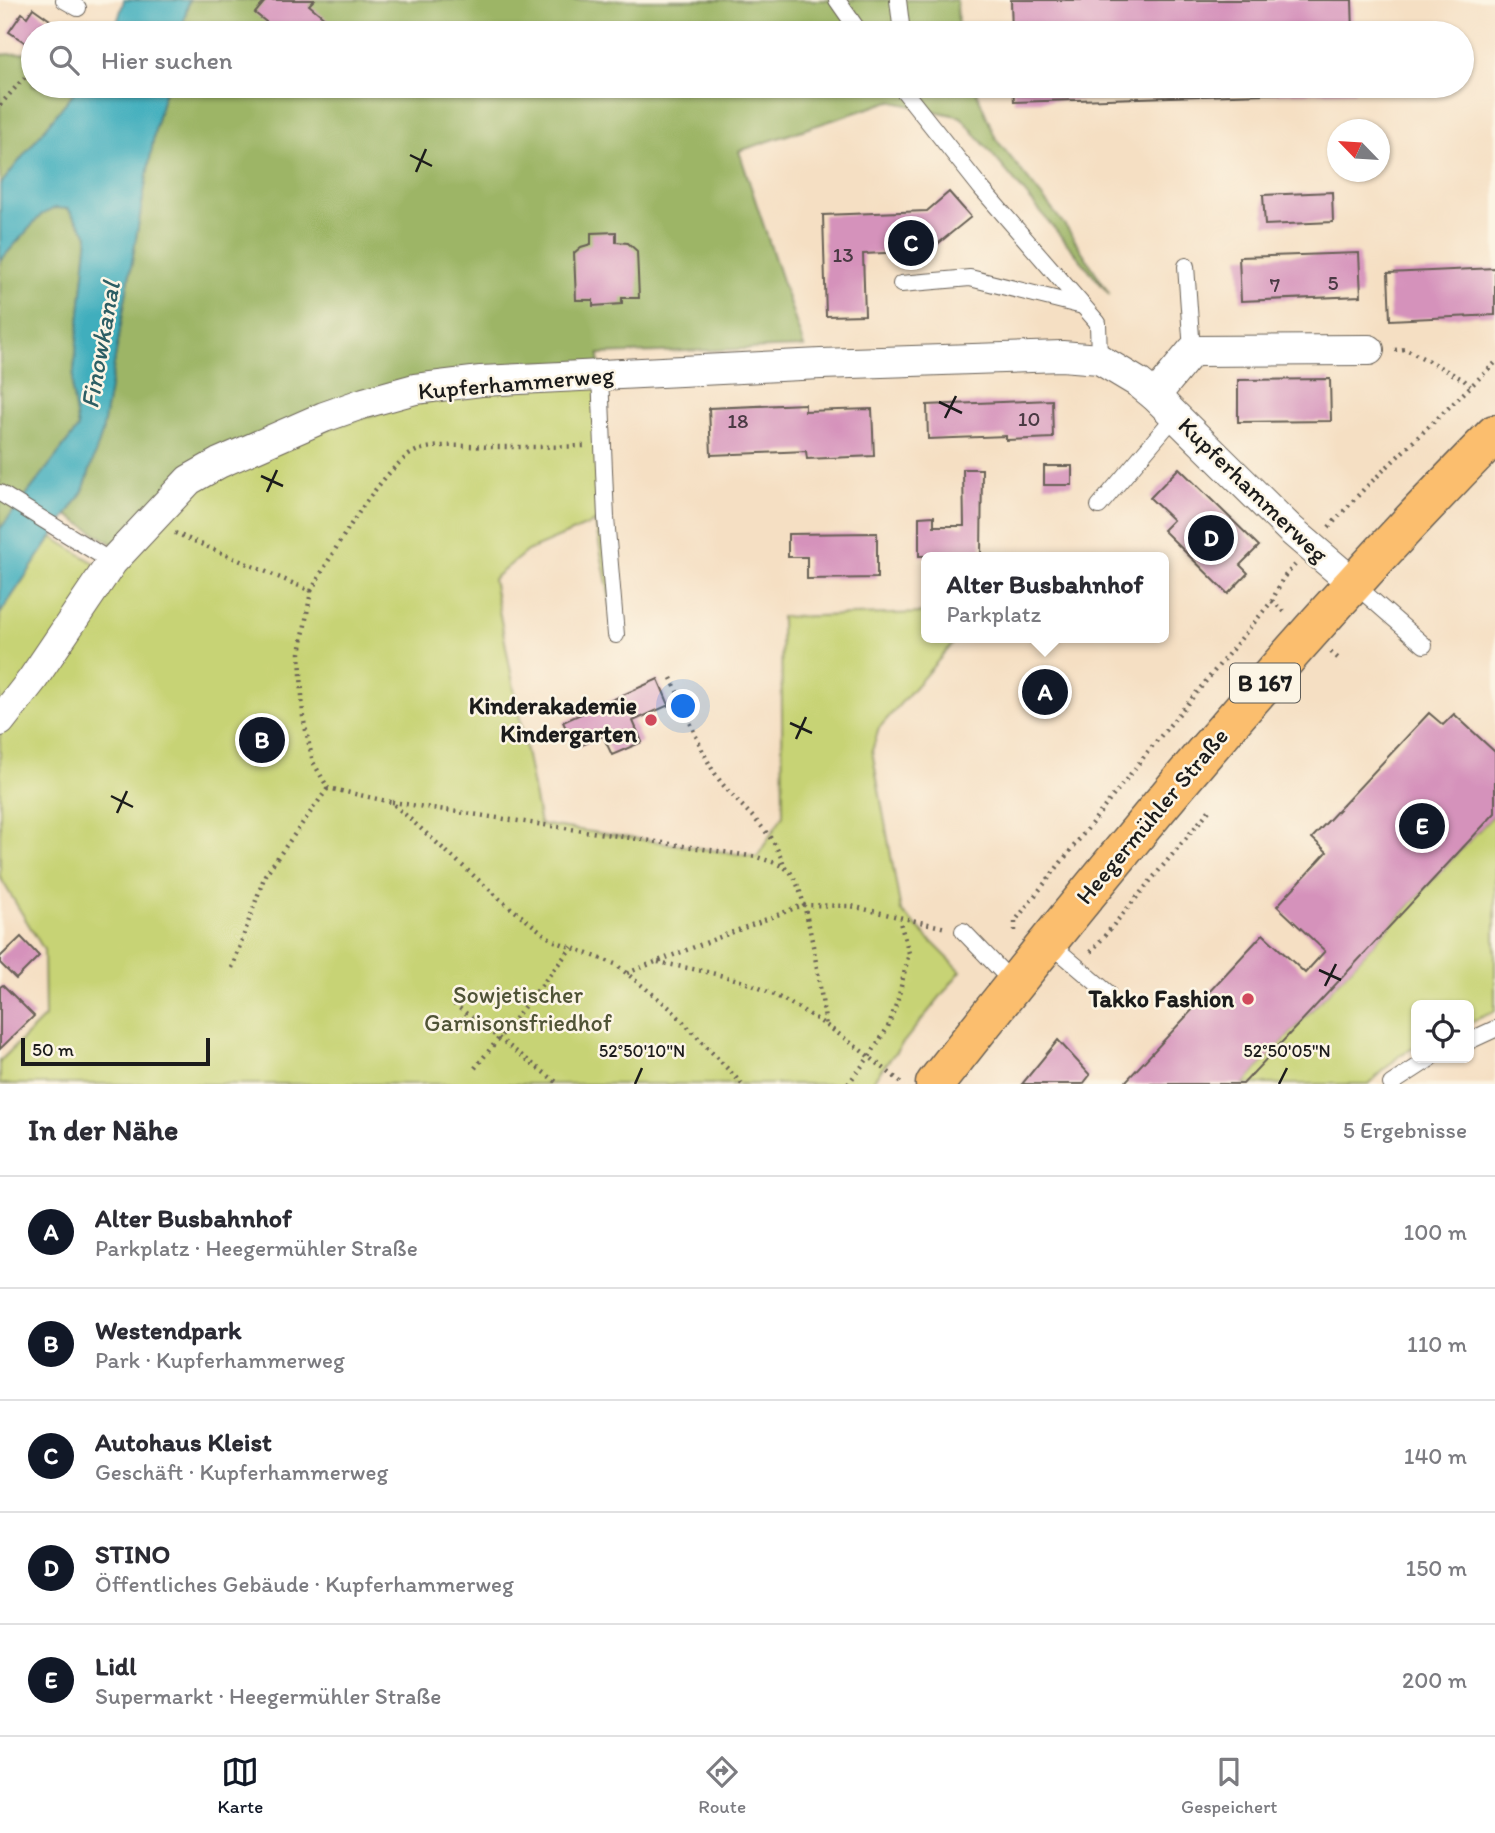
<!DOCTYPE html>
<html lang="de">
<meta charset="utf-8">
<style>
body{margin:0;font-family:Itim,sans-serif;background:#f2f2f3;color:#2b2b33}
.controls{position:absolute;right:21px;bottom:21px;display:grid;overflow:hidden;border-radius:10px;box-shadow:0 2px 5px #0004}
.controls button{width:63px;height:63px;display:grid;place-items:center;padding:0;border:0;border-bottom:2px solid #e1e1e2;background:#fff;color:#2b2b33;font:35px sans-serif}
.compass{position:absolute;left:1327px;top:119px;width:63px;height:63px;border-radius:50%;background:#fff;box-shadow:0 2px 5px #0004;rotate:295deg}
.scale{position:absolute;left:21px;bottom:18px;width:189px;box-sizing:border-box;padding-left:7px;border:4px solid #1c1c1c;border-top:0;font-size:19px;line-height:24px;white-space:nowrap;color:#1c1c1c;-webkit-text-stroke:5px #fcf5e5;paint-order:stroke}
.you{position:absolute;left:684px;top:707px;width:24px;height:24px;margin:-18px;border:5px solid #fff;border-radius:50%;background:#1a73e8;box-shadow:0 0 0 10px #1a73e833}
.badge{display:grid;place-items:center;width:46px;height:46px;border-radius:50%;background:#111827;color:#fff;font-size:23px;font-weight:700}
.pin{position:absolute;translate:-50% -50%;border:4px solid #fff;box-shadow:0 2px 7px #0006}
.popup{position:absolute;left:921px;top:552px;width:248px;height:91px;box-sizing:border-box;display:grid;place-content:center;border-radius:10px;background:#fff;filter:drop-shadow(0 2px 5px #0005);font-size:23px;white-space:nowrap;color:#7c7c81}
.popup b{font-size:26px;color:#2b2b33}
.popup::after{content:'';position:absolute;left:50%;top:100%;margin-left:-14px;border:14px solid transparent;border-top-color:#fff}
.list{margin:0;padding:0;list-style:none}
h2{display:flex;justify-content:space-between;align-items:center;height:91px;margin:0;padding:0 28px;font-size:30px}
h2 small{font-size:23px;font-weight:400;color:#7c7c81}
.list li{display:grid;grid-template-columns:46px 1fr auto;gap:21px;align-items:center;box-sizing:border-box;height:112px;padding:0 28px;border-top:2px solid #e1e1e2}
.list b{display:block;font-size:26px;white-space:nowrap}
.list p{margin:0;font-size:23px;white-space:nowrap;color:#7c7c81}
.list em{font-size:23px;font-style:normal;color:#7c7c81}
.icon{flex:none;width:38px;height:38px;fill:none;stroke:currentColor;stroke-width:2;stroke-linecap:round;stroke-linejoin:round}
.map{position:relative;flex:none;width:1495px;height:1084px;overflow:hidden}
.search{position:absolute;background:#fff;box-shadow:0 2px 5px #0004;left:21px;right:21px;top:21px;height:77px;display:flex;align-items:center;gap:18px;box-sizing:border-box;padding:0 24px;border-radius:38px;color:#7c7c81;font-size:26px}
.sheet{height:651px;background:#fff}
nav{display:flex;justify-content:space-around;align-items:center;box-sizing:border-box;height:98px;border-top:2px solid #e1e1e2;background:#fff;font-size:19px;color:#7c7c81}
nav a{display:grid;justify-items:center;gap:4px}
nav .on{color:#111827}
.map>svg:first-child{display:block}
.green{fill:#c7d374;stroke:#727848;stroke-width:2}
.forest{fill:#9db566;stroke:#5c6841;stroke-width:2}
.water{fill:#40aebd;stroke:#2e656c;stroke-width:2}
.building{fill:#d592bb}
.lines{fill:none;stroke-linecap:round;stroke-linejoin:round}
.lane-casing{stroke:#686056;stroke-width:18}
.street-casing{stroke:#686056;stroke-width:32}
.primary-casing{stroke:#686056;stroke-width:41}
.path{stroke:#686056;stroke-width:4.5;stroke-dasharray:2 5;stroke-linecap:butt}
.lane{stroke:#fff;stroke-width:16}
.street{stroke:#fff;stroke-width:30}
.primary{stroke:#fbbe6e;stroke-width:38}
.ticks{fill:none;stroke:#1c1c1c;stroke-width:2.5}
.poi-dot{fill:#d1495b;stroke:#fcf5e5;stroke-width:2.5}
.labels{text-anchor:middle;stroke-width:5;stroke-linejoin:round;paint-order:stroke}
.number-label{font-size:21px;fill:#4a3a44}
.shield{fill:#fcf5e5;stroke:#5f5d58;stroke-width:2}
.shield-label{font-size:23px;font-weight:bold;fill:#1c1c1c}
.street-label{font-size:24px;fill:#1c1c1c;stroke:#fcf5e5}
.poi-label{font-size:24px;font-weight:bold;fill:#1c1c1c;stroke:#fcf5e5;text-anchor:end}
.park-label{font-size:24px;fill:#4f5336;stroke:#fcf5e5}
.water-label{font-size:26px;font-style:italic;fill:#2c5e64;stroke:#fcf5e5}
.ticks-label{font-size:18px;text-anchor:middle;fill:#1c1c1c;stroke:#fcf5e5;stroke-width:5;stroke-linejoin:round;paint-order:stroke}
</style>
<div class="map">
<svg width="1495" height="1084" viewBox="0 0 1495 1084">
<rect width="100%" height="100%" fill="#fcf5e5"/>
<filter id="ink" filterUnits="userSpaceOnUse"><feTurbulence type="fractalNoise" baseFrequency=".0143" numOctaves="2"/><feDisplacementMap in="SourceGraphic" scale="14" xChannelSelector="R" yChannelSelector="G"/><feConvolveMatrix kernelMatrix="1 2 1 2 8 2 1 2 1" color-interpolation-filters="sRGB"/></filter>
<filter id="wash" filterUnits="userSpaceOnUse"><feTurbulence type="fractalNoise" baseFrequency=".00686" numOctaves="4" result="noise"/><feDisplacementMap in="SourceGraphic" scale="28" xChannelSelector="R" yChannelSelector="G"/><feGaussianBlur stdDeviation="1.57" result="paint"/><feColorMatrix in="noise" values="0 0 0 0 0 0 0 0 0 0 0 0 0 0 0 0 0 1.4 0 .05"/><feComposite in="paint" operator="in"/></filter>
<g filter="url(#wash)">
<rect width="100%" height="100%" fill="#f5dfc3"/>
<g class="green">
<polygon points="600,375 615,625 595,522 527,551 493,579 540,824 757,857 783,815 781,617 926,613 926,638 958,638 879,728 872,751 901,911 961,971 870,1084 0,1084 0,1061 45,1017 44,950 0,877 0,614 52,537 106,570 189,480 324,417"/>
<polygon points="1495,813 1495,1011 1469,1023 1469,1005 1416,1005 1416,1047 1401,1054 1369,1084 1243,1084"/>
</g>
<g class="forest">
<polygon points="189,0 957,0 958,33 181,33"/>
<polygon points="33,52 33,86 79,86 0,185 0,55"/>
<polygon points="166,86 974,86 996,139 1067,228 1110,295 961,117 890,101 739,151 804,347 599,354 600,375 481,381 219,463 122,550 67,515 83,491 102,433 156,124"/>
<polygon points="55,207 68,209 88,235 72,390 78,428 0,529 0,261 41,215"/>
</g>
<g class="water">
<polygon points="124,0 189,0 181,33 114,33"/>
<polygon points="79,86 166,86 156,124 102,433 83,491 0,614 0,529 78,428 72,390 88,235 68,209 55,208 41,215 0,261 0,185"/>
</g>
<g id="blocks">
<g class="building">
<polygon points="266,0 314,0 309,5 343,33 280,33 255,13"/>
<polygon points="1011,0 1352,0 1353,33 1012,33"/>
<polygon points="33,8 50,20 41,33 33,33 32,47 9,32 22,13 27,17"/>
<polygon points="1013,86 1355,86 1355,91 1014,102"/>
<polygon points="949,192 971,217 929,251 863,254 865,315 826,316 823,215 927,211"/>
<polygon points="1332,192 1333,222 1265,225 1263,195"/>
<polygon points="616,232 616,242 628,243 637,251 639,298 622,298 622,304 593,306 593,300 576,300 574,253 581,247 591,244 591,233"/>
<polygon points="1359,253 1361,296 1241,301 1239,257"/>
<polygon points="1495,268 1495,315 1390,320 1388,273"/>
<polygon points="1330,379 1331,421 1238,422 1238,380"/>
<polygon points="1052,400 1053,438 1006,440 1006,436 928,439 927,405"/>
<polygon points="805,404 805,411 872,409 874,456 807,459 806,451 711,455 709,408"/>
<rect x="1044" y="466" width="28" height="19"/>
<polygon points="1179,468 1259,546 1240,565 1248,573 1228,594 1163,530 1173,520 1150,498"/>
<polygon points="963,469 982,469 981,555 919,556 919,517 934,516 934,526 964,526"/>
<polygon points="877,533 877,578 807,579 807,557 788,557 788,534"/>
<polygon points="658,679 669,705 633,721 642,742 612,755 603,736 575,748 563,722"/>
<polygon points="1429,713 1443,725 1454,714 1495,752 1495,813 1243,1084 1128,1084 1126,1081 1263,934 1305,973 1325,951 1277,906 1327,852 1312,838"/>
<polygon points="21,937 39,956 16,979 0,963 0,957"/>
<polygon points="3,985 34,1016 0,1049 0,987"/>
<polygon points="1058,1040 1090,1075 1083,1084 1022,1084"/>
</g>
</g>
</g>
<g filter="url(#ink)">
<use href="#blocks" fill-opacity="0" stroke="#686056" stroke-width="2"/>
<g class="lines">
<defs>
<g id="lane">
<polyline points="64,0 78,8"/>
<polyline points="837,0 860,33"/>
<polyline points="898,0 902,33"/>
<polyline points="900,86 981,188 1098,323 1099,359"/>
<polyline points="1186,266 1192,351"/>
<polyline points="901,284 970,278 1083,306"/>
<polyline points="600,375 606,518 616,635"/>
<polyline points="0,493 112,562"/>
<polyline points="1099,506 1175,416"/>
<polyline points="1353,583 1424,645"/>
<polyline points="963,931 1014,984"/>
<polyline points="1047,941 1107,992"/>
<polyline points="1469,1041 1495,1029"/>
<polyline points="1391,1084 1431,1058"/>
</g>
<g id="street">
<polyline points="1155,396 1192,351 1369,350"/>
<polyline points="0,721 32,680 112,562 189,480 219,463 324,417 364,403 415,389 481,381 821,364 1062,356 1099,359 1139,383 1155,396 1291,530 1353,583"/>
</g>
<path id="primary" d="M935,1084C1112,859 1294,638 1495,434"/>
</defs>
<use href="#lane" class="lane-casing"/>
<use href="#street" class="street-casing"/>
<use href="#primary" class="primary-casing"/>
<g class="path">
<polyline points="59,33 66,23"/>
<polyline points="0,105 33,68"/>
<polyline points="1395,350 1406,349 1464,380 1470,386"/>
<polyline points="1329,527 1364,489 1495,363"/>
<polyline points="175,533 311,591 300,653 303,717 313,762 328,788 391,802 502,901 552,940 615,964 670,1008 742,1084"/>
<path d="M311,591C329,559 387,456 422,449C446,443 473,447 498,447C526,447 555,447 584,446"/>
<polyline points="1272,601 1287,614"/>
<polyline points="1331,652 1341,661"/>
<path d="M671,678C686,709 696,742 714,772C734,805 775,828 784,867"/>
<path d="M392,802L757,857C768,861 783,864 791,873C808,894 821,995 826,1026"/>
<polyline points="1015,931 1015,921 1150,749 1272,601 1283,578 1295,565"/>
<polyline points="1091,952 1212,807"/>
<path d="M658,962C695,970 734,975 768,992C817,1015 862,1050 903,1084"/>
<polyline points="232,968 265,875 328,788"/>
<polyline points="627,973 803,905 851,906 946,928"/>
<polyline points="454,1004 559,1084"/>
<polyline points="475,1068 572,947"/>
<polyline points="848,1084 869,1057 888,1027 898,999 909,953 899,919"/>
</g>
<use href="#lane" class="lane"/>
<use href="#street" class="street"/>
<use href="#primary" class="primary"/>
</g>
</g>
<path class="ticks" d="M410,155L432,166M416,172L426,149M939,402L962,413M945,418L956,396M261,476L283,486M267,492L277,470M790,723L812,733M796,739L806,717M111,796L133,807M117,813L127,791M1319,970L1341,980M1325,986L1336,964M635,1084L642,1068M1279,1084L1287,1068"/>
<g class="poi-dot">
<circle cx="651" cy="720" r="7"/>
<circle cx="1248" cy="999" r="7"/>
</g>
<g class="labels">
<g class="number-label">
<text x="843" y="262">13</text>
<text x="1333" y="290">5</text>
<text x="1275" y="292">7</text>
<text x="1029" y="426">10</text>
<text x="738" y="428">18</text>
</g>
<rect class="shield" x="1230" y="663.5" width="70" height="39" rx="5"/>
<g class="shield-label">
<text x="1265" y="691">B 167</text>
</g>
<g class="street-label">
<text transform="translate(516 383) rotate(-5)" y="8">Kupferhammerweg</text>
<text transform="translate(1253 490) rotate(44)" y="8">Kupferhammerweg</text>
<text transform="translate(1152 816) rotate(-50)" y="8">Heegermühler Straße</text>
</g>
<g class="poi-label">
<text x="637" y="714">Kinderakademie<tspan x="637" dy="28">Kindergarten</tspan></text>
<text x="1234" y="1007">Takko Fashion</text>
</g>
<g class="park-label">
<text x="518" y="1003">Sowjetischer<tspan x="518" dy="28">Garnisonsfriedhof</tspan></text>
</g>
<g class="water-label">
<text transform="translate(100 345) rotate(-80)" y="9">Finowkanal</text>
</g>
</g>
<g class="ticks-label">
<text x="642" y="1057">52°50'10"N</text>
<text x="1287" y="1057">52°50'05"N</text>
</g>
</svg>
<div class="controls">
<button><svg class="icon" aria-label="locate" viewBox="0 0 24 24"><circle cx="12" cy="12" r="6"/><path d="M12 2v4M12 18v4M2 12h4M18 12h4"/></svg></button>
</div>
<svg class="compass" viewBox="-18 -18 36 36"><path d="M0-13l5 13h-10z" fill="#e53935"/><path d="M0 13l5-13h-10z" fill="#7c7c81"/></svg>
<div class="scale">50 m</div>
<div class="you"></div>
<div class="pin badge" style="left:1045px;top:692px">A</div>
<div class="popup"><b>Alter Busbahnhof</b>Parkplatz</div>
<div class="pin badge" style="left:262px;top:740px">B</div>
<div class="pin badge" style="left:911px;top:243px">C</div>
<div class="pin badge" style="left:1211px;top:538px">D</div>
<div class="pin badge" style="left:1422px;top:826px">E</div>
<div class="search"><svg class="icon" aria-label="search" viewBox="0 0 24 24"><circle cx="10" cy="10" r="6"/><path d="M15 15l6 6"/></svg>Hier suchen</div>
</div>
<section class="sheet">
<h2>In der Nähe<small>5 Ergebnisse</small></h2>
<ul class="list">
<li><span class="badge">A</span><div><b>Alter Busbahnhof</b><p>Parkplatz · Heegermühler Straße</p></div><em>100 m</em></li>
<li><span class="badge">B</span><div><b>Westendpark</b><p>Park · Kupferhammerweg</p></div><em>110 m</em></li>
<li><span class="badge">C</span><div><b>Autohaus Kleist</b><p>Geschäft · Kupferhammerweg</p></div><em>140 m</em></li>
<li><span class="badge">D</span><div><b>STINO</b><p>Öffentliches Gebäude · Kupferhammerweg</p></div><em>150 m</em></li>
<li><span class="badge">E</span><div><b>Lidl</b><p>Supermarkt · Heegermühler Straße</p></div><em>200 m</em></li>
</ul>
</section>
<nav>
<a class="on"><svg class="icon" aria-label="map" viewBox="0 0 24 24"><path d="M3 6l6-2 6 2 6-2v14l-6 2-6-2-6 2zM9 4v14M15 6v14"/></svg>Karte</a>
<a><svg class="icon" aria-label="directions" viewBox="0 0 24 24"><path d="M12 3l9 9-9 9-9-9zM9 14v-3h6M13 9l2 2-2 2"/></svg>Route</a>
<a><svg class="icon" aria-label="saved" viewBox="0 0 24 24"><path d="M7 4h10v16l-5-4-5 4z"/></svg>Gespeichert</a>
</nav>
